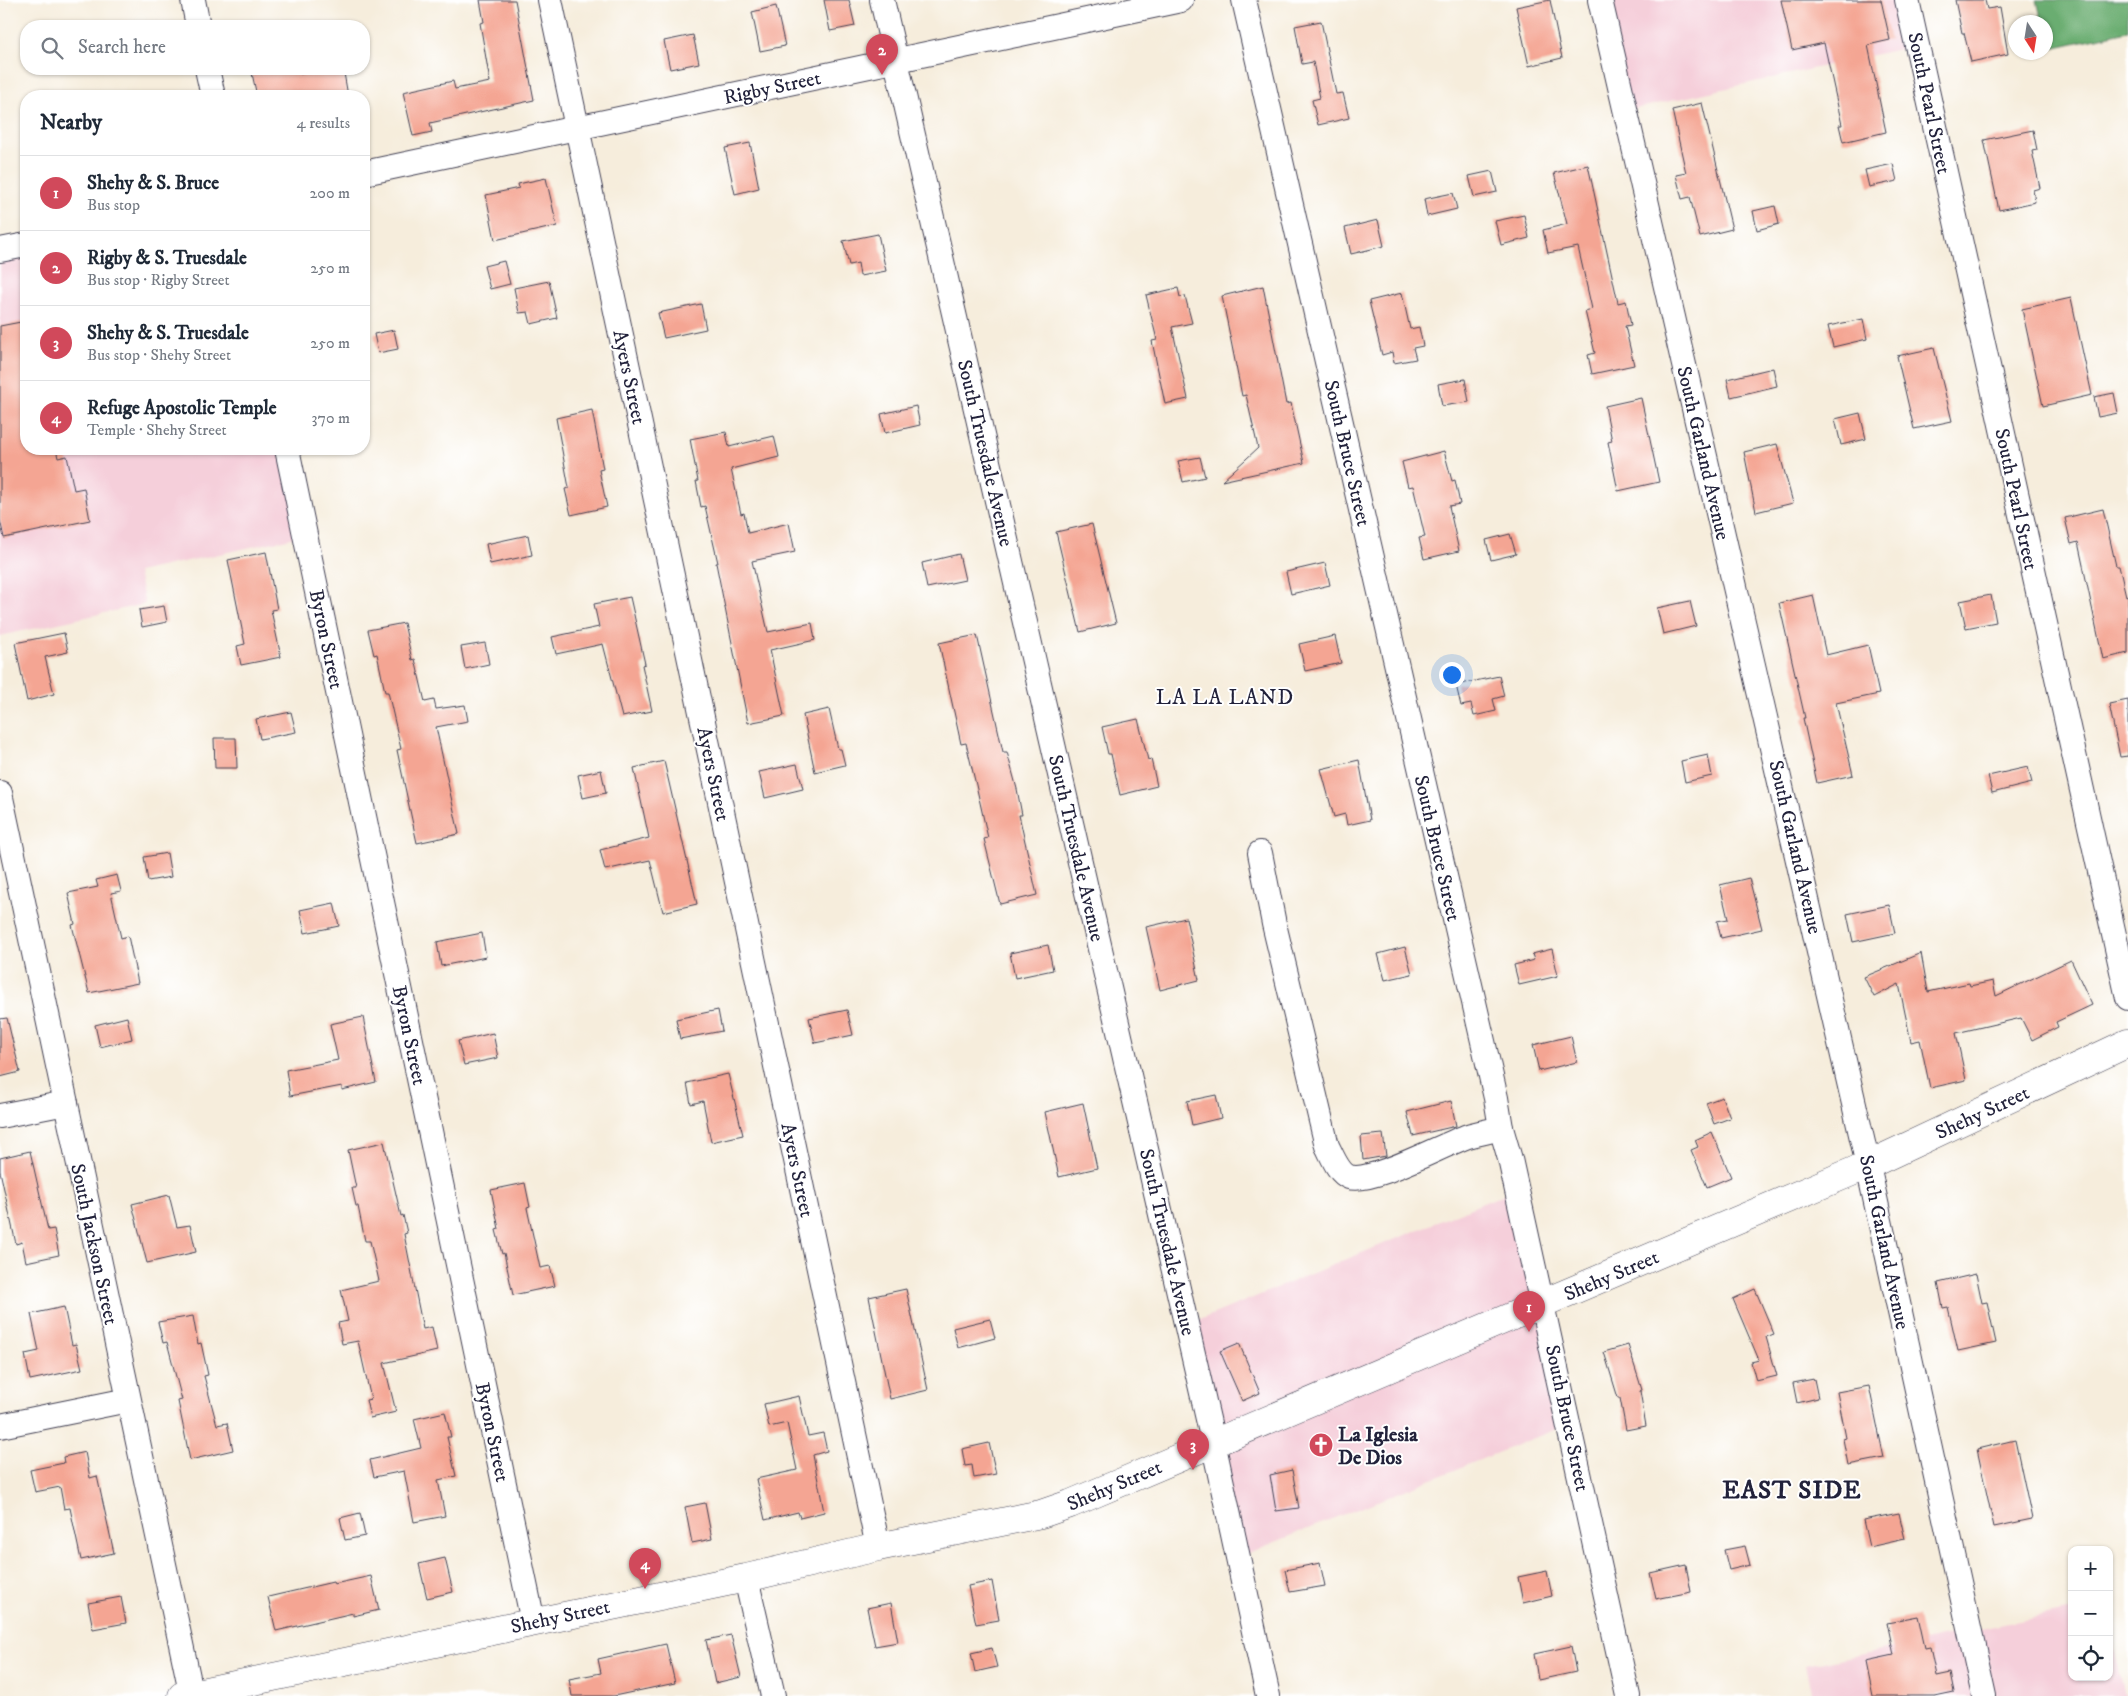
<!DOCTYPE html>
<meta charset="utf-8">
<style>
body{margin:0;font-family:"IM FELL DW Pica",serif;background:#f2f2f3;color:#1f2937}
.controls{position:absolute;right:15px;bottom:15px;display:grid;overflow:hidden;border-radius:10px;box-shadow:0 1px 4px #0004}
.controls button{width:45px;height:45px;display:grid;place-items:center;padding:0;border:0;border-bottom:1px solid #e0e1e3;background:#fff;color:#1f2937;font:25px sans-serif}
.compass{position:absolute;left:2008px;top:15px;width:45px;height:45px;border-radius:50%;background:#fff;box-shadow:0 1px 4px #0004;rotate:168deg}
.you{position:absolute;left:1451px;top:674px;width:18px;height:18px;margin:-12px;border:4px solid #fff;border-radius:50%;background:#1a73e8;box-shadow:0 0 0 8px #1a73e833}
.badge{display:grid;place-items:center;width:32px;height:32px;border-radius:50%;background:#d1495b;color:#fff;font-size:16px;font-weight:700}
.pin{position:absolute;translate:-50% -41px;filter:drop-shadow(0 1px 2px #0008)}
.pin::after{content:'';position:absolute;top:26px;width:18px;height:15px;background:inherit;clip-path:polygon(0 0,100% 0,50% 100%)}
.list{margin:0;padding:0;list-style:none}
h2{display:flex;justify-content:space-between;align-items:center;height:65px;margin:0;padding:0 20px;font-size:21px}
h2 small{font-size:16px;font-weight:400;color:#747a83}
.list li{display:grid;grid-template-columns:32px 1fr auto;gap:15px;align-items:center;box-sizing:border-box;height:75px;padding:0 20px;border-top:1px solid #e0e1e3}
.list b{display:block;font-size:19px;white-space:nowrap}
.list p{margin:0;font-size:16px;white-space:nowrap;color:#747a83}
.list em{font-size:16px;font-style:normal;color:#747a83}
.icon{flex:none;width:28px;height:28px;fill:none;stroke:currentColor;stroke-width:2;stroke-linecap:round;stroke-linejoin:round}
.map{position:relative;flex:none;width:2128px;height:1696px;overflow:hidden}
.search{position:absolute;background:#fff;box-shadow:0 1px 4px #0004;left:20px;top:20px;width:350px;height:55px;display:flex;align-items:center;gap:12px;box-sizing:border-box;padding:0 18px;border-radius:20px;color:#747a83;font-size:19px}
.panel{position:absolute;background:#fff;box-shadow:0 1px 4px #0004;left:20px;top:90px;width:350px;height:365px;border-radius:20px}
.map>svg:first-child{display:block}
.built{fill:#f5cfda}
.forest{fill:#6bad71;stroke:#466856}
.building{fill:#f4a593}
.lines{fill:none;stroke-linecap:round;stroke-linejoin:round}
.minor-casing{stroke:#424053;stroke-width:26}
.tertiary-casing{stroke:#424053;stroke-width:29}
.minor{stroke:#fff;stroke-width:24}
.tertiary{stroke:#fff;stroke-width:28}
.labels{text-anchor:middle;stroke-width:4;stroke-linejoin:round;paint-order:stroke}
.street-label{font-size:20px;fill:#22223b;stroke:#fff}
.poi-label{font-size:20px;font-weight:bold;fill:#22223b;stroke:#fff;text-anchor:start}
.neighbourhood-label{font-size:21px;letter-spacing:1px;fill:#22223b;stroke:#fff}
.district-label{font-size:25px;font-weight:bold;letter-spacing:1px;fill:#22223b;stroke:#fff}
</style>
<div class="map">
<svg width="2128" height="1696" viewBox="0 0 2128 1696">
<rect width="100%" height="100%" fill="#fff"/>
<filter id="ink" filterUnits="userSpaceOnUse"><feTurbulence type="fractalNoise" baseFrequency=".02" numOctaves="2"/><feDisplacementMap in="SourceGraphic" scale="10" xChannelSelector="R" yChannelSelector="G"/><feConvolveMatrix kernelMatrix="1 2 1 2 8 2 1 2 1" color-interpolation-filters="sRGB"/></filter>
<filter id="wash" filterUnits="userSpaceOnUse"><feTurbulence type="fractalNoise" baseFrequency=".0096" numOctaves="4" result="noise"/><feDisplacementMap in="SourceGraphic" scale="20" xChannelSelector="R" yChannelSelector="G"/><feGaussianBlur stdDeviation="1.12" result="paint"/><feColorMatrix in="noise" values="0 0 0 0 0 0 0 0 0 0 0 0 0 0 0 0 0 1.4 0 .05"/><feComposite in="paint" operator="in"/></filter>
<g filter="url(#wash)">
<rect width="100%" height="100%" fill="#f6eddc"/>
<g class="built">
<polygon points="1600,0 1907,0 1917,45 1626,111"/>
<polygon points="26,245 26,449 287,449 305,535 138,572 145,604 0,636 0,250"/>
<polygon points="1517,1189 1569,1424 1238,1557 1187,1325"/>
<polygon points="2072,1610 2072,1677 2109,1677 2109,1628 2124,1696 1812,1696 1805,1666"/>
</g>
<polygon class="forest" points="2037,0 2128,0 2128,31 2047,49 2046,22 2042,22"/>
<g id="blocks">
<g class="building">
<polygon points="480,0 515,0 534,100 430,123 432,132 413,136 403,92 453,81 455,89 490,82 480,23 484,22"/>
<polygon points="824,0 849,0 855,26 830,31"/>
<polygon points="1550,0 1562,58 1529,66 1516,7"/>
<polygon points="1781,0 1881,0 1890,40 1868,45 1886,132 1843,142 1839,125 1842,125 1824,43 1792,50"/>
<polygon points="1955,0 1985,0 1987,9 2000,7 2008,54 1971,62 1964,33 1962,33"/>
<polygon points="776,6 785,46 760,51 752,12"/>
<polygon points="1321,21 1336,94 1343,93 1349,118 1318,125 1312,100 1320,98 1313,62 1302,64 1295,26"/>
<polygon points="693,35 699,63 670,69 664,41"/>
<polygon points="251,69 298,69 300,74 334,69 335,75 344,73 348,96 257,96"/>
<polygon points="1702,103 1732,229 1700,237 1690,197 1682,199 1676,175 1686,173 1672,110"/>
<polygon points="2033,130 2037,150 2032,151 2040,188 2033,190 2035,202 1999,210 1984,140"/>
<polygon points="750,143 759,188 735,194 725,148"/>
<polygon points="1893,164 1897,181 1869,187 1865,170"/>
<polygon points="1588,165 1618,303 1626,301 1631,325 1625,326 1634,365 1592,374 1588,355 1595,353 1585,311 1592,309 1578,247 1548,253 1543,230 1567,224 1554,173"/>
<polygon points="1492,171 1497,192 1474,197 1469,176"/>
<polygon points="546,178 557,226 495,240 486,195 519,188 518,184"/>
<polygon points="1453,193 1457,209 1427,216 1424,199"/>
<polygon points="1775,206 1779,224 1757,230 1753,211"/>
<polygon points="1524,215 1529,238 1501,245 1495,221"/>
<polygon points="1378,220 1384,246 1351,254 1345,228"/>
<polygon points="878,234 886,271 860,276 858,263 849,265 843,241"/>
<polygon points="504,261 510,284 490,289 484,266"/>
<polygon points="549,281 557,318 531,324 528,312 519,313 514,288"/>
<polygon points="1263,286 1286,404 1291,403 1304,463 1222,481 1258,448 1246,395 1242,396 1222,296"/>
<polygon points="1178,288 1180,297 1185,296 1192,323 1172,327 1188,399 1165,404 1152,341 1157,340 1146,295"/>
<polygon points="1402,293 1410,329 1419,327 1423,346 1413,348 1416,359 1394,363 1392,352 1382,355 1369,301"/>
<polygon points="2071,298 2092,395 2043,406 2022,309"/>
<polygon points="701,304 706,329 664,338 658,313"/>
<polygon points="1863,319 1867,339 1833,347 1828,326"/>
<polygon points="26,321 26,449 56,449 58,458 67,456 74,490 84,488 90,520 4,538 0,520 0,326"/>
<polygon points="394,330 398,349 378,353 374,334"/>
<polygon points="1934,348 1952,421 1914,429 1897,356"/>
<polygon points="1773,368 1777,386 1731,397 1727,379"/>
<polygon points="1465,379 1469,402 1442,406 1438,384"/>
<polygon points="2114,393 2118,413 2098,417 2094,397"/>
<polygon points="1641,398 1659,482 1618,491 1608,442 1612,441 1605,406"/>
<polygon points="916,406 920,425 885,433 881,414"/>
<polygon points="592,410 603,469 599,470 607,507 571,515 565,489 569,488 556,418"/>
<polygon points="1860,413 1866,439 1841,445 1835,419"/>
<polygon points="726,432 729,447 774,436 779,457 731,469 741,514 744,513 748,533 789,523 795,552 752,561 768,632 812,623 815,640 770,650 784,716 748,723 716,563 718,563 705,506 701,507 696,481 698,481 690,439"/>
<polygon points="1777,444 1793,503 1756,512 1744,452"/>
<polygon points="1444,451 1452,481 1455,480 1460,504 1449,506 1459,551 1424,559 1419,538 1425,537 1413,486 1408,487 1402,462"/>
<polygon points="1200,457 1205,477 1183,482 1178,461"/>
<polygon points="2103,509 2116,566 2119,566 2126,596 2128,595 2128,653 2103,659 2078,542 2071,544 2065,518"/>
<polygon points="1092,524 1116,623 1080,632 1056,532"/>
<polygon points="1510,534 1516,554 1491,560 1486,540"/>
<polygon points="528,535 532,555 490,564 486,544"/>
<polygon points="266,552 277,609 271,610 281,657 241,665 237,646 245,644 228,560"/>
<polygon points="959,554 965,580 927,588 922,563"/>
<polygon points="1325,563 1330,585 1291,594 1286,572"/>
<polygon points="1813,595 1826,655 1868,645 1879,694 1836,703 1853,775 1817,783 1803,718 1805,718 1779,603"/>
<polygon points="1991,595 1996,622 1966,628 1960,601"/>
<polygon points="630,597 645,664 642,665 652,711 622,717 603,644 556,654 552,637 599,627 594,604"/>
<polygon points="1690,601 1696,626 1663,634 1657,608"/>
<polygon points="164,606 167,622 142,627 139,610"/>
<polygon points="404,623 412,660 415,659 425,702 434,700 436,709 465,705 468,721 436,727 459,834 417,843 397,750 401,749 388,692 385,692 377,654 374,655 368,630"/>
<polygon points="64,633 68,652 45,657 54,694 27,701 15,643"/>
<polygon points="977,635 1003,752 1007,752 1017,789 1022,815 1019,815 1037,895 1000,904 984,839 988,838 976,785 966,743 961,744 939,643"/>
<polygon points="1335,636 1341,663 1305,671 1299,644"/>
<polygon points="485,643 489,664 465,669 461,647"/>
<polygon points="1499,676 1504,696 1493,699 1496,711 1474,716 1471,704 1461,706 1456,685"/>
<polygon points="2128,700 2128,756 2120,757 2109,704"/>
<polygon points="829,709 838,749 841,749 845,765 815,772 803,715"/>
<polygon points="291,712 296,732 260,739 256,719"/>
<polygon points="1138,719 1148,760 1151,759 1157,786 1120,795 1111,754 1108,754 1102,727"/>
<polygon points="214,738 236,738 237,768 215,768"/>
<polygon points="1708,755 1712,776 1685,782 1681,761"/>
<polygon points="1359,760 1370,820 1347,825 1345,814 1334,817 1321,769"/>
<polygon points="664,761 697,904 663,912 650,860 605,870 600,850 649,838 634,768"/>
<polygon points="797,764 803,789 765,798 759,772"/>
<polygon points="2028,767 2032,783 1992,793 1988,776"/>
<polygon points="601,770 606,793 583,798 578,775"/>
<polygon points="167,853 171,877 148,881 144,857"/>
<polygon points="117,875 121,891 111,893 121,938 128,936 138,983 89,993 72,925 75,924 68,893 98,887 96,880"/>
<polygon points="1749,878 1762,929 1721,938 1717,921 1728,919 1720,885"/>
<polygon points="334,903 339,926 305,933 300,910"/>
<polygon points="1889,905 1895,933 1853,942 1847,914"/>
<polygon points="1186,918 1199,980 1160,990 1146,927"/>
<polygon points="482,933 486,957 441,966 437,942"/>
<polygon points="1048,945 1053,970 1015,978 1010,953"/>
<polygon points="1405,947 1412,974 1385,980 1378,954"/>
<polygon points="1552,949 1558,976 1519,985 1514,965 1534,960 1532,954"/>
<polygon points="1921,953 1928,992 1969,983 1970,986 1993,981 1996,996 2071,960 2092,1005 2056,1022 2058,1027 2032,1040 2021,1018 1956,1033 1966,1080 1930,1088 1920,1040 1911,1042 1899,984 1874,997 1864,977"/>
<polygon points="718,1010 722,1031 680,1039 676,1019"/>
<polygon points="847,1010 853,1035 815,1043 809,1018"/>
<polygon points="127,1017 132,1039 100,1047 95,1025"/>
<polygon points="363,1017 376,1082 342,1090 342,1086 290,1096 286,1070 338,1060 330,1024"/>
<polygon points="7,1018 20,1072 0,1077 0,1019"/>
<polygon points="493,1033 498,1058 464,1065 458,1041"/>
<polygon points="1571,1036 1577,1062 1539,1071 1533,1045"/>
<polygon points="728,1074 743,1135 711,1142 703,1101 691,1104 687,1083"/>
<polygon points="1216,1095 1221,1118 1192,1125 1187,1101"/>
<polygon points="1722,1097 1730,1118 1714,1124 1706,1103"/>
<polygon points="1451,1101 1456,1126 1413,1136 1407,1112"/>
<polygon points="1083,1103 1097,1168 1059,1177 1045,1112"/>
<polygon points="1712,1132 1731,1177 1707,1187 1691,1150 1698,1147 1695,1140"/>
<polygon points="1383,1134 1386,1156 1363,1160 1361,1136"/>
<polygon points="384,1142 401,1216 403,1215 407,1233 404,1234 423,1329 432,1327 437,1351 384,1363 396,1412 370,1418 366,1400 371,1399 358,1341 342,1344 338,1323 348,1321 341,1290 379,1281 370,1241 365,1241 358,1206 356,1206 352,1188 356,1188 348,1150"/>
<polygon points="30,1151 48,1230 54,1229 59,1255 26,1262 22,1242 16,1244 0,1171 0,1158"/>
<polygon points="525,1183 530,1207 527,1208 540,1268 550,1266 555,1286 513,1295 504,1253 502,1254 496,1230 499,1229 491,1190"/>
<polygon points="169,1195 177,1227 190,1225 196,1252 147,1263 132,1204"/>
<polygon points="1976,1274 1982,1303 1987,1302 1996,1343 1958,1351 1948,1307 1943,1308 1938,1283"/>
<polygon points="906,1289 928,1390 890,1399 869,1297"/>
<polygon points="1755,1289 1774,1334 1766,1337 1777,1376 1756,1381 1751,1362 1759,1360 1733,1299"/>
<polygon points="64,1307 72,1345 76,1344 82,1369 30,1380 25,1354 39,1351 31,1314"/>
<polygon points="193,1316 198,1344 201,1343 208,1375 204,1376 217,1425 227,1423 233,1450 190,1460 178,1401 182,1400 167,1342 163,1343 158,1322"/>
<polygon points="990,1319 995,1338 958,1348 953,1328"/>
<polygon points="1239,1343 1260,1393 1242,1401 1220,1351"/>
<polygon points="1628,1345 1642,1390 1640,1391 1646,1426 1626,1430 1620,1398 1618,1398 1604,1352"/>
<polygon points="1814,1379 1818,1398 1797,1403 1793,1383"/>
<polygon points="1869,1386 1884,1458 1848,1465 1843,1439 1846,1438 1837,1392"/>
<polygon points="799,1396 808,1436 823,1433 827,1451 813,1455 824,1512 800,1518 798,1512 765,1520 756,1479 797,1470 787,1423 769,1427 764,1404"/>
<polygon points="445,1412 451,1437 447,1437 456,1476 438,1480 445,1516 414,1522 404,1471 374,1477 370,1460 421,1448 414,1419"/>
<polygon points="2015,1440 2032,1519 1994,1527 1977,1449"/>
<polygon points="989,1443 996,1474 974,1478 972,1465 965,1466 962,1449"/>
<polygon points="85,1452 90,1478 97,1476 114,1553 81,1560 70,1508 64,1509 60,1487 35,1492 30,1470 64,1463 63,1457"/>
<polygon points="1292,1470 1299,1508 1276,1511 1270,1475"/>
<polygon points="705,1503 712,1539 692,1543 685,1507"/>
<polygon points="360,1513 365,1536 345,1540 340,1518"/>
<polygon points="1899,1513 1905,1539 1869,1547 1863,1520"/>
<polygon points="1745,1546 1750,1565 1729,1570 1724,1550"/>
<polygon points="445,1558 453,1592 427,1598 419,1564"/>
<polygon points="1320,1563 1325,1586 1290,1592 1285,1570"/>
<polygon points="1686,1565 1691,1592 1656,1599 1650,1573"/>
<polygon points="1547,1571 1552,1596 1523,1603 1518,1577"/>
<polygon points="371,1576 379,1610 353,1616 353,1613 276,1631 268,1597 333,1582 334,1584"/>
<polygon points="992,1581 999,1620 976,1624 968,1586"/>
<polygon points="121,1597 126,1623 93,1629 88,1603"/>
<polygon points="891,1603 898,1642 875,1646 867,1608"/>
<polygon points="1918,1616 1925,1648 1930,1647 1936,1676 1950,1673 1954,1692 1935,1696 1873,1696 1866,1661 1894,1655 1887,1622"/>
<polygon points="731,1635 741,1677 715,1683 706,1640"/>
<polygon points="666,1644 675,1683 614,1696 572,1696 569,1679 601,1673 598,1659"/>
<polygon points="1571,1646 1576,1672 1538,1680 1534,1654"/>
<polygon points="992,1648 997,1667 975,1672 971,1653"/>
</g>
</g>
</g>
<g filter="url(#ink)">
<use href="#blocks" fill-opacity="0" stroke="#424053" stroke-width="1"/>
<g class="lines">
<defs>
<g id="minor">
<polyline points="193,0 198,26"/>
<polyline points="550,0 878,1547"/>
<polyline points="882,0 1208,1419 1268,1696"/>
<polyline points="1244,0 1496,1098 1501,1128 1510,1159 1628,1696"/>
<polyline points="1600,0 1863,1143 1984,1696"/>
<polyline points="1907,0 2128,998"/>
<polyline points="207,69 213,96"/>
<polyline points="364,173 1181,0"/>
<polyline points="0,250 26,245"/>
<polyline points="287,449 533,1622"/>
<polyline points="0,793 192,1696"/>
<path d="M1260,853L1274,924L1327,1146C1332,1155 1338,1173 1349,1177C1372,1184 1442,1145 1468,1136C1478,1133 1490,1131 1501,1128"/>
<polyline points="0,1116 66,1103"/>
<polyline points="0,1426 128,1400"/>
<polyline points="746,1578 773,1696"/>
</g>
<polyline id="tertiary" points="182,1696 746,1578 878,1547 1041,1514 1070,1504 1868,1165 2128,1043"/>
</defs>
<use href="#minor" class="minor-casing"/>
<use href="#tertiary" class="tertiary-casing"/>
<use href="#minor" class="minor"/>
<use href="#tertiary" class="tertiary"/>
</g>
</g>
<defs>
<symbol id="church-disc" viewBox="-11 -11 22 22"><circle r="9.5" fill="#d1495b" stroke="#fff"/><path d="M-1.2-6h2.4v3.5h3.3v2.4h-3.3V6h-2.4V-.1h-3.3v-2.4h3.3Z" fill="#fff"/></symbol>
</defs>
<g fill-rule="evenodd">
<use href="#church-disc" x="1307" y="1431" width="28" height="28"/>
</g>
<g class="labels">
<g class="street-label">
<text transform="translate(772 87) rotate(-12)" y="7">Rigby Street</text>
<text transform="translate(1930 103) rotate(78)" y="7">South Pearl Street</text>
<text transform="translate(630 377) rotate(78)" y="7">Ayers Street</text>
<text transform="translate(986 453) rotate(77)" y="7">South Truesdale Avenue</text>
<text transform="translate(1348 453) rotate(77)" y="7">South Bruce Street</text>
<text transform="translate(1704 453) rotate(77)" y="7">South Garland Avenue</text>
<text transform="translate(2017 499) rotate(78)" y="7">South Pearl Street</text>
<text transform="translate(327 639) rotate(78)" y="7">Byron Street</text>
<text transform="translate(714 774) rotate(78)" y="7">Ayers Street</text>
<text transform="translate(1796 847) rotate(77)" y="7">South Garland Avenue</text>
<text transform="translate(1077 848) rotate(77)" y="7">South Truesdale Avenue</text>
<text transform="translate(1438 848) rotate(77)" y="7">South Bruce Street</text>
<text transform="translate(410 1035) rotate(78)" y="7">Byron Street</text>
<text transform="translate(1982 1112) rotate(-25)" y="7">Shehy Street</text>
<text transform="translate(798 1170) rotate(78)" y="7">Ayers Street</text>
<text transform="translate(1168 1242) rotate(77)" y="7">South Truesdale Avenue</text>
<text transform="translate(1885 1242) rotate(78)" y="7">South Garland Avenue</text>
<text transform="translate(95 1244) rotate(78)" y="7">South Jackson Street</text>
<text transform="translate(1611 1275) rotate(-23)" y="7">Shehy Street</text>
<text transform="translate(1568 1418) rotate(78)" y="7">South Bruce Street</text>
<text transform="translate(493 1432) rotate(78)" y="7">Byron Street</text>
<text transform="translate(1114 1485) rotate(-23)" y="7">Shehy Street</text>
<text transform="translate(560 1616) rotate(-12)" y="7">Shehy Street</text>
</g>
<g class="poi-label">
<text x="1338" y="1441">La Iglesia<tspan x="1338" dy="23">De Dios</tspan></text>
</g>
<g class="neighbourhood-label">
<text x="1225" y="704">LA LA LAND</text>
</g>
<g class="district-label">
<text x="1792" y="1498">EAST SIDE</text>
</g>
</g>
</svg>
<div class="controls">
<button>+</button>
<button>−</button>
<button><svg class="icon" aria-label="locate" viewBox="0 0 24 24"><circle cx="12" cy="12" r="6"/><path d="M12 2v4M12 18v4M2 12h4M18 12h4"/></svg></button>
</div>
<svg class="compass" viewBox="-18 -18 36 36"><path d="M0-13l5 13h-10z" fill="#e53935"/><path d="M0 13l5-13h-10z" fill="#747a83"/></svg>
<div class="you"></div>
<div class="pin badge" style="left:1529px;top:1332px">1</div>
<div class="pin badge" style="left:882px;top:75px">2</div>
<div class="pin badge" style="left:1193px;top:1470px">3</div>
<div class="pin badge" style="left:645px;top:1589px">4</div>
<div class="search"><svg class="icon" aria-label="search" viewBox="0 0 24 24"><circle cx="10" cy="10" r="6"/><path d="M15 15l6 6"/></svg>Search here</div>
<section class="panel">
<h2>Nearby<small>4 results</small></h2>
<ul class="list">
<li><span class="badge">1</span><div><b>Shehy &amp; S. Bruce</b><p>Bus stop</p></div><em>200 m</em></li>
<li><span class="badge">2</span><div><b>Rigby &amp; S. Truesdale</b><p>Bus stop · Rigby Street</p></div><em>250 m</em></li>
<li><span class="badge">3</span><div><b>Shehy &amp; S. Truesdale</b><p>Bus stop · Shehy Street</p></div><em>250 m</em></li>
<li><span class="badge">4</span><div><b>Refuge Apostolic Temple</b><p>Temple · Shehy Street</p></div><em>370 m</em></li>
</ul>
</section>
</div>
